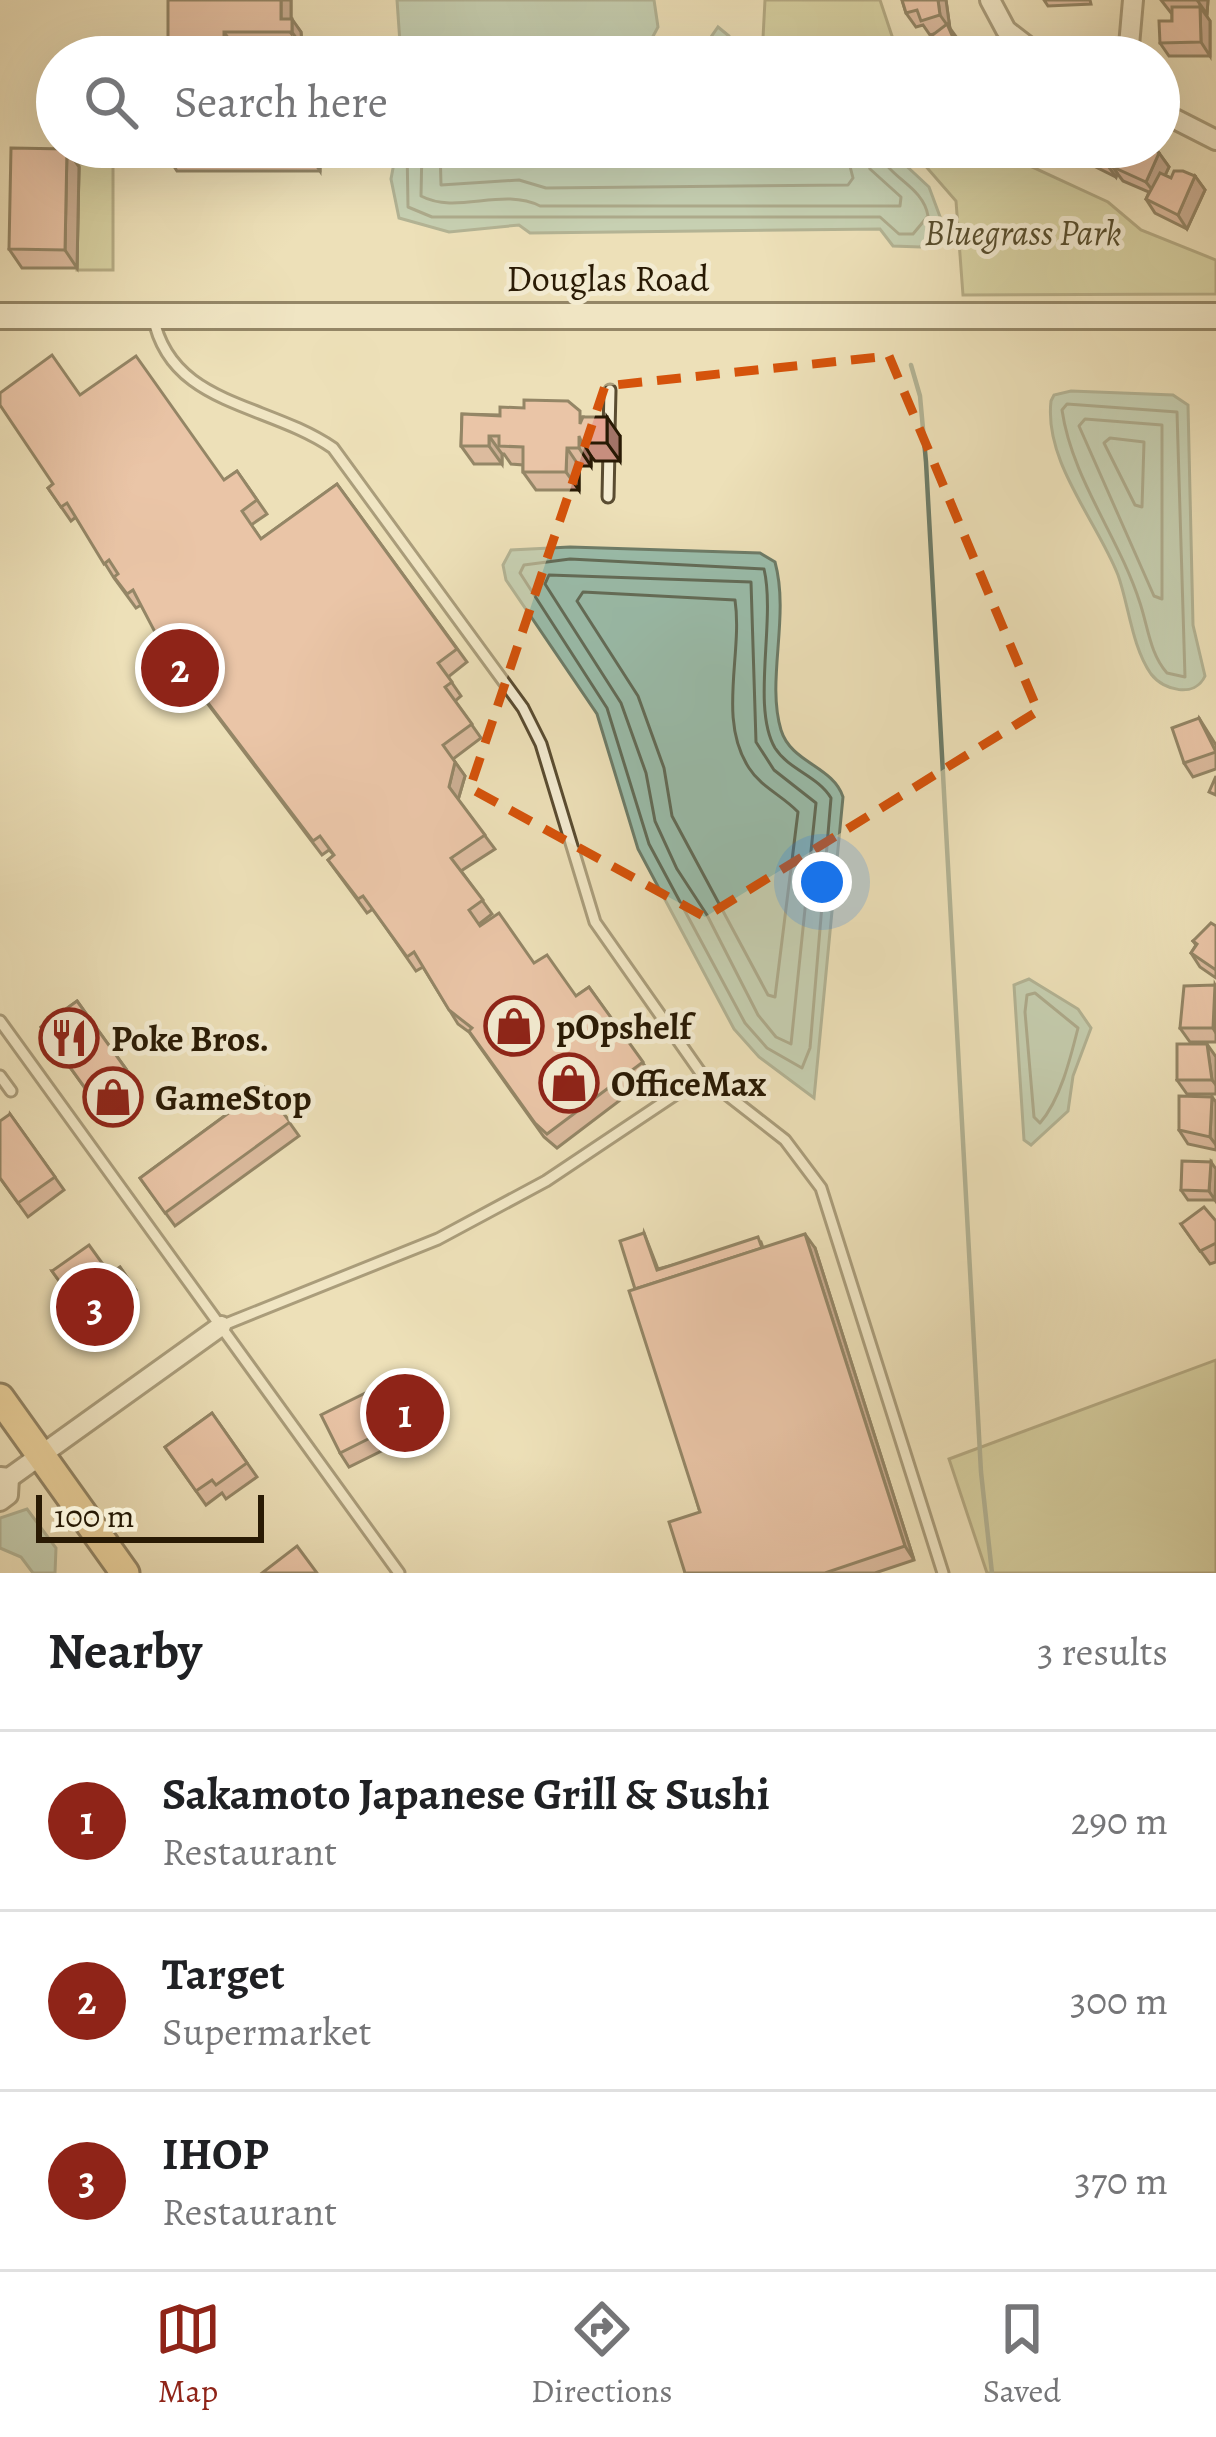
<!DOCTYPE html>
<style>
body{margin:0;font-family:Alegreya,serif;background:#f2f2f2;color:#202124}
.scale{position:absolute;left:36px;bottom:30px;width:228px;box-sizing:border-box;padding-left:12px;border:6px solid #291a04;border-top:0;font-size:33px;line-height:42px;white-space:nowrap;color:#291a04;-webkit-text-stroke:9px #f3ebd1;paint-order:stroke}
.you{position:absolute;left:822px;top:882px;width:42px;height:42px;margin:-30px;border:9px solid #fff;border-radius:50%;background:#1a73e8;box-shadow:0 0 0 18px #1a73e833}
.badge{display:grid;place-items:center;width:78px;height:78px;border-radius:50%;background:#8f2418;color:#fff;font-size:39px;font-weight:700}
.pin{position:absolute;translate:-50% -50%;border:6px solid #fff;box-shadow:0 3px 12px #0006}
.list{margin:0;padding:0;list-style:none}
h2{display:flex;justify-content:space-between;align-items:center;height:156px;margin:0;padding:0 48px;font-size:51px}
h2 small{font-size:39px;font-weight:400;color:#757577}
.list li{display:grid;grid-template-columns:78px 1fr auto;gap:36px;align-items:center;box-sizing:border-box;height:180px;padding:0 48px;border-top:3px solid #e0e0e0}
.list b{display:block;font-size:45px;white-space:nowrap}
.list p{margin:0;font-size:39px;white-space:nowrap;color:#757577}
.list em{font-size:39px;font-style:normal;color:#757577}
.icon{flex:none;width:66px;height:66px;fill:none;stroke:currentColor;stroke-width:2;stroke-linecap:round;stroke-linejoin:round}
.map{position:relative;flex:none;width:1216px;height:1573px;overflow:hidden}
.search{position:absolute;background:#fff;box-shadow:0 12px 48px #0002;left:36px;right:36px;top:36px;height:132px;display:flex;align-items:center;gap:30px;box-sizing:border-box;padding:0 42px;border-radius:66px;color:#757577;font-size:45px}
.sheet{height:696px;background:#fff}
nav{display:flex;justify-content:space-around;align-items:center;box-sizing:border-box;height:168px;border-top:3px solid #e0e0e0;background:#fff;font-size:33px;color:#757577}
nav a{display:grid;justify-items:center;gap:6px}
nav .on{color:#8f2418}
.map>svg:first-child{display:block}
.green{fill:#bec18b;stroke:#746e48;stroke-width:3}
.water{fill:#9abdab;stroke:#6d7c68;stroke-width:3}
.lines{fill:none;stroke-linecap:round;stroke-linejoin:round}
.shore{stroke:#626c58;stroke-width:3}
.stream{stroke:#6d7c68;stroke-width:4.5}
.lane-casing{stroke:#5a4c31;stroke-width:15}
.street-casing{stroke:#5a4c31;stroke-width:24}
.secondary-casing{stroke:#291a04;stroke-width:30}
.primary-casing{stroke:#291a04;stroke-width:33}
.lane{stroke:#f3ebd1;stroke-width:9}
.street{stroke:#f3ebd1;stroke-width:18}
.secondary{stroke:#f3ebd1;stroke-width:24}
.primary{stroke:#e6c07c;stroke-width:27}
.wall{fill:#c78e7e;stroke:#291a04;stroke-width:3}
.shaded-wall{fill:#a27467;stroke:#291a04;stroke-width:3}
.building{fill:#e7a593;stroke:#291a04;stroke-width:3}
.marked{fill:none;stroke:#d5530b;stroke-width:9;stroke-dasharray:24 15;stroke-linejoin:round}
.labels{text-anchor:middle;stroke-width:10;stroke-linejoin:round;paint-order:stroke}
.park-label{font-size:36px;font-style:italic;fill:#564c2c;stroke:#f3ebd1}
.street-label{font-size:36px;fill:#291a04;stroke:#f3ebd1}
.poi-label{font-size:36px;font-weight:bold;fill:#291a04;stroke:#f3ebd1;text-anchor:start}
</style>
<div class="map">
<svg width="1216" height="1573" viewBox="0 0 1216 1573">
<rect width="100%" height="100%" fill="#ede0b8"/>
<filter id="stains"><feTurbulence type="fractalNoise" baseFrequency=".00167" numOctaves="4"/><feColorMatrix values="0 0 0 0 .2 0 0 0 0 .09 0 0 0 0 .02 0 0 0 .5 -.17"/></filter>
<radialGradient id="worn" r=".72"><stop offset=".6" stop-color="#630" stop-opacity="0"/><stop offset="1" stop-color="#630" stop-opacity=".3"/></radialGradient>
<g class="green">
<polygon points="765,0 880,0 899,57 762,57"/>
<polygon points="909,147 989,147 1108,202 1141,230 1216,260 1216,294 963,295 956,201"/>
<polygon points="79,164 113,164 113,270 77,270"/>
<polygon points="1216,1360 1216,1573 987,1573 949,1459"/>
</g>
<g class="water">
<polygon points="397,0 654,0 658,27 642,57 401,57"/>
<polygon points="718,27 729,36 728,57 697,57"/>
<polygon points="397,147 886,147 929,187 942,222 920,247 893,246 880,229 530,233 519,225 449,232 399,218 391,179"/>
<path d="M1071,391L1173,395L1188,405L1193,625L1205,676C1195,698 1164,691 1151,674C1132,647 1129,606 1118,575C1097,521 1044,462 1051,401L1054,395Z"/>
<path d="M570,547L760,553L775,562C790,617 766,680 781,730C791,763 833,766 843,797L814,1098L759,1057L734,1029L638,849L597,714L506,580L503,565L511,550Z"/>
<polygon points="1029,979 1078,1009 1091,1028 1073,1076 1068,1111 1031,1145 1024,1140 1014,985"/>
<polygon points="27,1509 56,1548 55,1573 33,1573 21,1557 0,1548 0,1518"/>
</g>
<g class="lines">
<g class="shore">
<path d="M407,147L408,207L432,217H880L899,234H913L928,216C923,184 883,177 878,147"/>
<path d="M422,147L421,196C457,215 502,187 540,206H900L901,197L870,169L863,147"/>
<polyline points="440,147 441,185 519,180 546,188 848,185 853,178 845,147"/>
<path d="M1067,404L1177,412L1185,677L1167,673C1150,654 1148,627 1140,603C1119,537 1072,479 1062,410Z"/>
<polygon points="1085,419 1162,425 1162,599 1154,596 1079,426"/>
<polygon points="1110,438 1144,442 1142,507 1135,505 1104,443"/>
<path d="M570,559L764,569C776,620 751,707 775,748C789,770 818,776 831,798L810,1048L802,1068L767,1048L745,1023L649,844L607,708L520,573L524,565Z"/>
<polygon points="549,575 751,582 756,742 774,770 816,803 791,1044 776,1037 758,1015 707,915 677,869 655,821 646,773 621,703 545,584"/>
<path d="M583,592L735,600C743,654 717,719 749,768C761,787 783,796 798,812L775,997L768,995L672,816L664,768L638,696L577,601Z"/>
<path d="M1035,993L1078,1028C1070,1060 1060,1100 1040,1123L1034,1117L1025,1012L1027,995Z"/>
</g>
<polyline class="stream" points="911,365 920,396 926,462 981,1472 992,1573"/>
<defs>
<g id="lane">
<path d="M153,316C170,406 266,402 333,448L523,708L541,744L595,922L703,1076L785,1140L821,1188L943,1573"/>
<polyline points="609,432 610,390"/>
<polyline points="608,497 609,449"/>
<polyline points="0,1021 399,1573"/>
<polyline points="0,1076 11,1091"/>
<polyline points="221,1326 438,1239 546,1181 703,1076"/>
</g>
<g id="street">
<polyline points="990,0 1006,30 1041,57"/>
<polyline points="1128,57 1133,0"/>
<polyline points="1159,111 1216,140"/>
<polyline points="0,1477 9,1478 221,1326"/>
<polyline points="0,1501 8,1495 9,1478"/>
</g>
<polyline id="secondary" points="0,316 1216,316"/>
<polyline id="primary" points="0,1398 125,1573"/>
</defs>
<use href="#lane" class="lane-casing"/>
<use href="#street" class="street-casing"/>
<use href="#secondary" class="secondary-casing"/>
<use href="#primary" class="primary-casing"/>
<use href="#lane" class="lane"/>
<use href="#street" class="street"/>
<use href="#secondary" class="secondary"/>
<use href="#primary" class="primary"/>
</g>
<g class="wall">
<polygon points="291,0 291,19 301,32 302,46 234,46 168,57"/>
<polygon points="902,0 946,0 950,29 965,57 926,57 934,34 930,35 923,25 916,27 906,13"/>
<polygon points="1044,0 1090,0 1091,4 1048,6"/>
<polygon points="1161,0 1208,0 1207,14 1205,14 1210,21 1210,56 1169,56 1160,43 1172,21 1172,14"/>
<polygon points="320,147 320,171 177,171 168,157"/>
<polygon points="1043,147 1152,147 1159,153 1169,167 1165,175 1171,178 1195,176 1205,190 1187,229 1155,213 1146,199 1149,192 1123,181 1117,173 1116,177 1086,162 1079,152 1074,162"/>
<polygon points="67,149 79,167 77,268 22,268 9,249"/>
<polygon points="80,395 224,480 237,471 267,514 251,525 261,539 337,484 467,662 448,677 461,696 455,701 481,738 453,759 465,776 458,800 495,849 461,871 492,914 479,924 576,996 589,987 652,1076 557,1148 544,1137 469,1032 458,1024 423,967 416,971 373,909 367,913 328,860 334,855 329,850 322,855 167,650 141,605 136,608 114,578 76,517 71,521 48,488 53,484"/>
<polygon points="462,414 584,417 620,436 620,461 595,461 591,456 591,466 579,466 579,490 536,490 523,472 523,465 511,464 504,454 502,454 502,464 474,464 461,446"/>
<polygon points="1199,718 1216,745 1216,769 1193,777 1184,763"/>
<polygon points="1216,926 1216,978 1200,967 1191,953 1196,945 1193,941"/>
<polygon points="1216,987 1216,1042 1190,1042 1180,1028"/>
<polygon points="77,1001 136,1083 100,1109 41,1027"/>
<polygon points="1216,1057 1216,1094 1187,1094 1177,1080"/>
<polygon points="264,1087 299,1136 175,1226 140,1178"/>
<polygon points="1216,1102 1216,1150 1188,1144 1179,1130"/>
<polygon points="10,1114 64,1190 28,1217 0,1178"/>
<polygon points="1211,1162 1215,1200 1188,1200 1181,1190"/>
<polygon points="1216,1221 1216,1262 1210,1264 1181,1224"/>
<polygon points="644,1233 658,1269 761,1242 763,1248 815,1248 914,1560 875,1573 685,1573 700,1512 635,1289"/>
<polygon points="120,1267 136,1290 90,1324 52,1271 110,1274"/>
<polygon points="419,1384 438,1423 349,1467 340,1453"/>
<polygon points="212,1413 257,1477 226,1499 222,1493 206,1505 165,1447"/>
</g>
<g class="shaded-wall">
<polygon points="281,0 291,0 291,33 281,19"/>
<polygon points="938,0 946,0 950,29 940,15"/>
<polygon points="1197,0 1208,0 1207,14"/>
<polygon points="1200,7 1210,21 1210,56 1201,42"/>
<polygon points="292,19 301,32 302,46 292,32"/>
<polygon points="947,24 957,38 965,57 961,56"/>
<polygon points="224,32 234,46 234,57 224,57"/>
<polygon points="310,147 320,147 320,171 311,157"/>
<polygon points="1065,147 1081,147 1076,148 1079,152 1074,162"/>
<polygon points="1114,147 1130,147 1113,167 1117,173 1116,177 1106,163"/>
<polygon points="67,149 79,167 77,268 65,250"/>
<polygon points="1159,153 1169,167 1156,195 1146,182"/>
<polygon points="1195,176 1205,190 1187,229 1178,215"/>
<polygon points="607,417 620,436 620,461 607,443"/>
<polygon points="489,436 502,454 502,464 489,446"/>
<polygon points="579,436 591,456 591,466 579,448"/>
<polygon points="567,448 579,466 579,490 566,472"/>
<polygon points="455,762 465,776 458,800 449,787"/>
<polygon points="1215,985 1216,987 1216,1033 1213,1028"/>
<polygon points="1207,1044 1216,1057 1216,1085 1212,1080"/>
<polygon points="1212,1097 1216,1102 1216,1145 1210,1137"/>
<polygon points="1211,1162 1216,1169 1215,1200 1209,1191"/>
<polygon points="805,1234 815,1248 914,1560 905,1546"/>
<polygon points="410,1371 419,1384 438,1423 428,1409"/>
</g>
<g class="building">
<polygon points="168,0 281,0 281,19 292,19 292,32 224,32 224,57 168,57"/>
<polygon points="902,0 938,0 940,15 921,21 917,10 906,13"/>
<polygon points="1172,7 1200,7 1201,42 1160,43 1159,21 1172,21"/>
<polygon points="947,24 961,56 926,57 918,46"/>
<polygon points="168,147 310,147 311,157 168,157"/>
<polygon points="1077,147 1114,147 1106,163"/>
<polygon points="1122,147 1152,147 1159,153 1146,182 1113,167"/>
<polygon points="11,148 67,149 65,250 9,249"/>
<polygon points="1174,171 1183,171 1195,176 1178,215 1146,199 1160,173 1171,178"/>
<polygon points="52,355 80,395 136,356 224,480 237,471 257,500 242,511 261,539 337,484 457,649 438,663 452,682 445,687 472,724 443,745 455,762 449,787 485,835 451,858 483,900 469,910 480,926 499,913 534,963 547,955 576,996 589,987 643,1062 547,1134 535,1123 469,1031 472,1028 449,1010 414,952 407,957 363,896 358,899 328,860 334,855 320,836 313,841 157,636 133,590 127,594 114,577 118,574 109,560 104,564 67,503 61,507 48,488 53,484 0,405 0,393"/>
<polygon points="524,400 568,401 580,411 580,424 583,417 607,417 607,443 582,443 579,436 579,448 567,448 566,472 523,472 523,447 499,446 499,436 489,436 489,446 461,446 462,414 500,416 500,407 524,408"/>
<polygon points="1199,718 1216,752 1184,763 1172,728"/>
<polygon points="1216,776 1216,795 1209,792"/>
<polygon points="1211,923 1216,926 1216,970 1191,953 1197,944 1193,941"/>
<polygon points="1215,985 1213,1028 1180,1028 1184,986"/>
<polygon points="77,1001 126,1069 90,1095 41,1027"/>
<polygon points="1177,1044 1207,1044 1212,1080 1177,1080"/>
<polygon points="264,1087 290,1122 165,1213 140,1178"/>
<polygon points="1179,1096 1212,1097 1210,1137 1179,1130"/>
<polygon points="10,1114 55,1177 18,1203 0,1178 0,1121"/>
<polygon points="1182,1161 1211,1162 1209,1191 1181,1190"/>
<polygon points="1204,1207 1216,1221 1216,1243 1200,1251 1181,1224"/>
<polygon points="644,1233 657,1270 758,1237 762,1248 635,1289 620,1241"/>
<polygon points="805,1234 905,1546 825,1573 685,1573 669,1522 700,1512 629,1291"/>
<polygon points="89,1245 110,1274 120,1267 126,1276 80,1310 52,1271"/>
<polygon points="410,1371 428,1409 340,1453 321,1415"/>
<polygon points="212,1413 247,1463 216,1485 212,1480 196,1491 165,1447"/>
<polygon points="297,1546 317,1573 262,1573"/>
</g>
<path d="M0 0H1216V1573H0ZM889,356L1038,711L705,917L470,788L605,386Z" fill="#ede0b8" fill-opacity=".55" fill-rule="evenodd"/>
<path class="marked" d="M889,356L1038,711L705,917L470,788L605,386Z"/>
<defs>
<symbol id="shop-ring" viewBox="-11 -11 22 22"><circle r="9.5" fill="#f3ebd1" stroke="#8f2418" stroke-width="1.5"/><path d="M-5-2.5h2.3a2.7 3.5 0 0 1 5.4 0H5L5.5 6h-11ZM-1.5-2.5h3a1.5 2.3 0 0 0-3 0Z" fill="#8f2418"/></symbol>
<symbol id="restaurant-ring" viewBox="-11 -11 22 22"><circle r="9.5" fill="#f3ebd1" stroke="#8f2418" stroke-width="1.5"/><path d="M-5-6h1v4h1v-4h1v4h1v-4h1v5L-1.5 .5V6h-2V.5L-5-1ZM5-6V6H3V1.5H1.5Q1.5-4 5-6Z" fill="#8f2418"/></symbol>
</defs>
<g fill-rule="evenodd">
<use href="#shop-ring" x="481" y="993" width="66" height="66"/>
<use href="#restaurant-ring" x="36" y="1005" width="66" height="66"/>
<use href="#shop-ring" x="536" y="1050" width="66" height="66"/>
<use href="#shop-ring" x="80" y="1064" width="66" height="66"/>
</g>
<g class="labels">
<g class="park-label">
<text x="1023" y="245">Bluegrass Park</text>
</g>
<g class="street-label">
<text x="608" y="291">Douglas Road</text>
</g>
<g class="poi-label">
<text x="556" y="1039">pOpshelf</text>
<text x="111" y="1051">Poke Bros.</text>
<text x="611" y="1096">OfficeMax</text>
<text x="155" y="1110">GameStop</text>
</g>
</g>
<rect width="100%" height="100%" filter="url(#stains)"/>
<rect width="100%" height="100%" fill="url(#worn)"/>
</svg>
<div class="scale">100 m</div>
<div class="you"></div>
<div class="pin badge" style="left:405px;top:1413px">1</div>
<div class="pin badge" style="left:180px;top:668px">2</div>
<div class="pin badge" style="left:95px;top:1307px">3</div>
<div class="search"><svg class="icon" aria-label="search" viewBox="0 0 24 24"><circle cx="10" cy="10" r="6"/><path d="M15 15l6 6"/></svg>Search here</div>
</div>
<section class="sheet">
<h2>Nearby<small>3 results</small></h2>
<ul class="list">
<li><span class="badge">1</span><div><b>Sakamoto Japanese Grill &amp; Sushi</b><p>Restaurant</p></div><em>290 m</em></li>
<li><span class="badge">2</span><div><b>Target</b><p>Supermarket</p></div><em>300 m</em></li>
<li><span class="badge">3</span><div><b>IHOP</b><p>Restaurant</p></div><em>370 m</em></li>
</ul>
</section>
<nav>
<a class="on"><svg class="icon" aria-label="map" viewBox="0 0 24 24"><path d="M3 6l6-2 6 2 6-2v14l-6 2-6-2-6 2zM9 4v14M15 6v14"/></svg>Map</a>
<a><svg class="icon" aria-label="directions" viewBox="0 0 24 24"><path d="M12 3l9 9-9 9-9-9zM9 14v-3h6M13 9l2 2-2 2"/></svg>Directions</a>
<a><svg class="icon" aria-label="saved" viewBox="0 0 24 24"><path d="M7 4h10v16l-5-4-5 4z"/></svg>Saved</a>
</nav>
